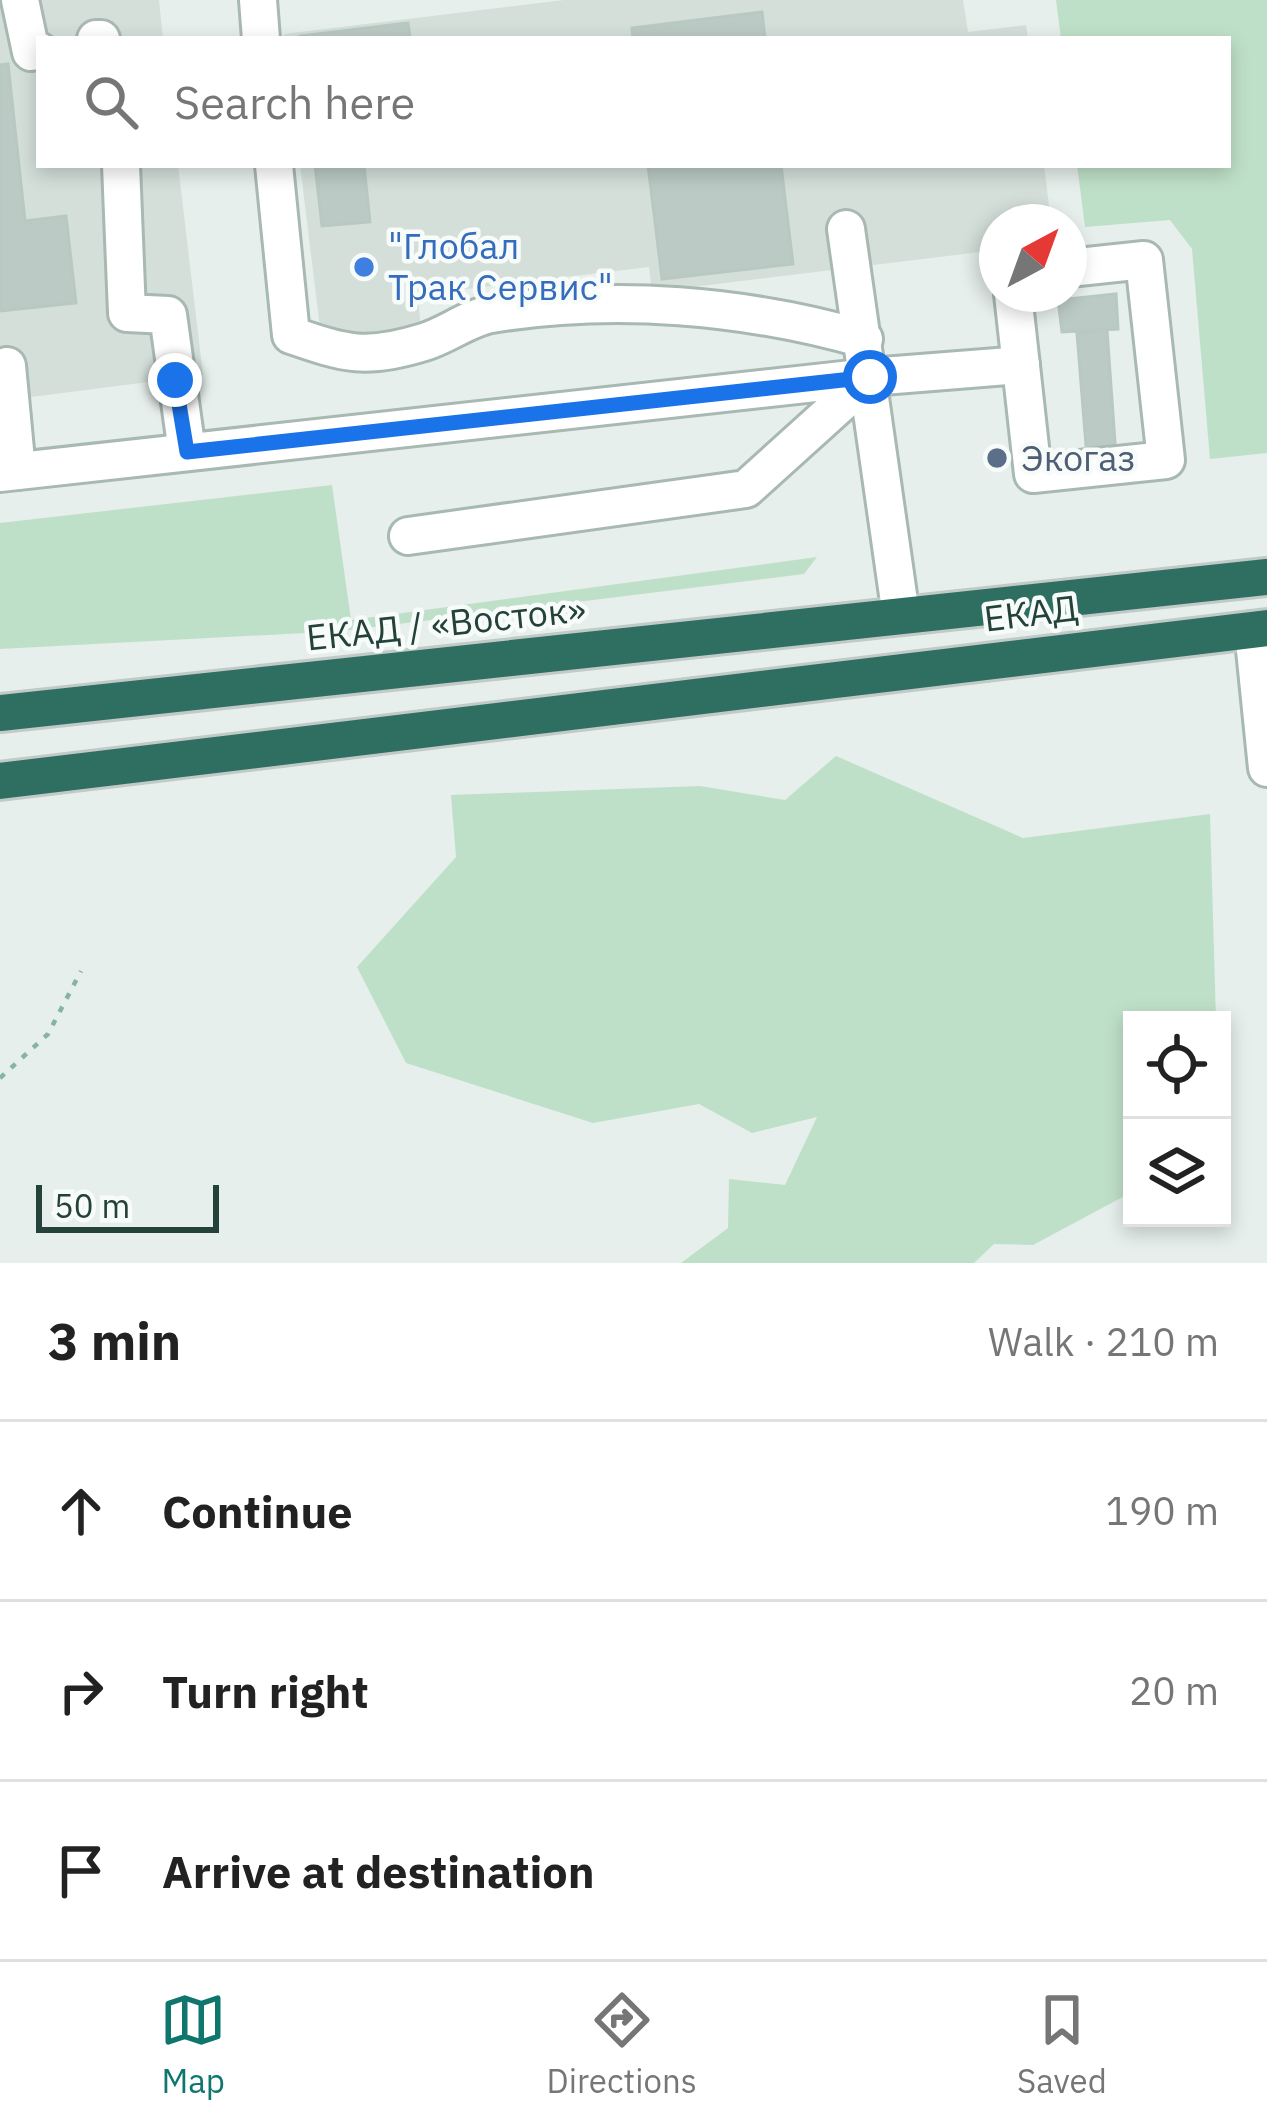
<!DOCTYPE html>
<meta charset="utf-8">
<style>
body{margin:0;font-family:"IBM Plex Sans",sans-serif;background:#f2f2f2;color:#222}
.controls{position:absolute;right:36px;bottom:36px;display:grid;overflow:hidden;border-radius:0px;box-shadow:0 6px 18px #0003}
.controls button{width:108px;height:108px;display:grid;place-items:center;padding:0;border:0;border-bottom:3px solid #e0e0e0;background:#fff;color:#222;font:60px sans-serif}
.compass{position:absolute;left:979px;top:204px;width:108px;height:108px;border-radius:50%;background:#fff;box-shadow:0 6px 18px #0003;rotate:41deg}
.scale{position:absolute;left:36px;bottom:30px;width:183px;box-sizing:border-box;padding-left:12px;border:6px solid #24423a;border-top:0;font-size:33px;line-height:42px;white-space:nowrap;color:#24423a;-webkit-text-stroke:9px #f7fbf9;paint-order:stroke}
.stop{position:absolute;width:36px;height:36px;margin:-27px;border:9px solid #1a73e8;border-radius:50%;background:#fff}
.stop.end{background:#1a73e8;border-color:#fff;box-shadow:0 3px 12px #0008}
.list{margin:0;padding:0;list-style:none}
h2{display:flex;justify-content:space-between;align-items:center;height:156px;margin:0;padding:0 48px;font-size:51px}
h2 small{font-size:39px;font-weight:400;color:#767676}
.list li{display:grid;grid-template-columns:78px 1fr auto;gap:36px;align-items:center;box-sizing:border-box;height:180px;padding:0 48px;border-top:3px solid #e0e0e0}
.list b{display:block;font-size:45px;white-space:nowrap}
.list em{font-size:39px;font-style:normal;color:#767676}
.icon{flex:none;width:66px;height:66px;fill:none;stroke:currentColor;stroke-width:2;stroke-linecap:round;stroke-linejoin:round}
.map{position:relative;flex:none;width:1267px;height:1263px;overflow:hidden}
.search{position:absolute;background:#fff;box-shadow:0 6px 18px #0003;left:36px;right:36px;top:36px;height:132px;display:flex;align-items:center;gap:30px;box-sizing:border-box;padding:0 42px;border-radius:0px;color:#767676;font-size:45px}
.sheet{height:696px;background:#fff}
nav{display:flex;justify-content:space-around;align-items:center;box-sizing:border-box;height:168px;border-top:3px solid #e0e0e0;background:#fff;font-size:33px;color:#767676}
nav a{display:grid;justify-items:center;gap:6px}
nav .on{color:#0f766e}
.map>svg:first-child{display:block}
.built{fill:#d4dfda}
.green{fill:#bfe0c8}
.building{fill:#bbcac4;stroke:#b8c9c2;stroke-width:3}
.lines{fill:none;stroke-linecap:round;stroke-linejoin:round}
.minor-casing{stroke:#a8b8b2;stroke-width:42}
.highway-casing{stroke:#c2cac8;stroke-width:42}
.path{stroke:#86b3a5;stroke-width:4.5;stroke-dasharray:6 9;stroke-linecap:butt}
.minor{stroke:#fff;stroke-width:36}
.highway{stroke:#2f6f62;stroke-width:36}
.route{stroke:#1a73e8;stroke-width:15}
.shop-dot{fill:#3f7fe0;stroke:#f7fbf9;stroke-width:4.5}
.service-dot{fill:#5c6f8a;stroke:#f7fbf9;stroke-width:4.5}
.labels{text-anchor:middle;stroke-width:9;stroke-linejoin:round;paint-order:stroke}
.shop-label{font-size:36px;fill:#366cbe;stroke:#f7fbf9;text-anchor:start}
.service-label{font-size:36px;fill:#4e5e75;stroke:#f7fbf9;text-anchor:start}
.street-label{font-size:36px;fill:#24423a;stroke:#f7fbf9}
</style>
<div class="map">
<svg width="1267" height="1263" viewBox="0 0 1267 1263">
<rect width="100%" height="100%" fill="#e6efeb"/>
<g class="built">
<polygon points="0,0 159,0 163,39 39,39 39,165 178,165 203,375 0,401"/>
<polygon points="564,0 963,0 968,32 1026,25 1028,39 284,39 284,34"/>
<polygon points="300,165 1044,165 1051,222 997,222 997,250 652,292 649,267 418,295 421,332 322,344"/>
</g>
<g class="green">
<polygon points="1056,0 1267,0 1267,453 1210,459 1192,249 1170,220 1085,227 1077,165 1228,165 1228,39 1061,39"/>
<polygon points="332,485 351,620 817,557 804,574 342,631 0,649 0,523"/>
<polygon points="836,756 1023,838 1210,814 1216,1020 1132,1020 1132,1192 1033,1245 994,1244 974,1263 681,1263 728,1228 729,1179 785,1185 817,1117 752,1133 699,1104 593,1123 406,1063 357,967 456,857 451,795 700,786 785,800"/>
</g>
<g class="building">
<polygon points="762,12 765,39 633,39 632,28"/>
<polygon points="408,23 410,39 300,39 300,36"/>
<polygon points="8,64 25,221 66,216 76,303 0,311 0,65"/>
<polygon points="315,165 364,165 370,222 322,226"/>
<polygon points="648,165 781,165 793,264 662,279"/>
<polygon points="1116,294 1118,329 1062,332 1058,300"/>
<polygon points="1107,330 1116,456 1087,458 1077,333"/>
</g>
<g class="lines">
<defs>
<g id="minor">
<polyline points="20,0 31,52 39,51"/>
<polyline points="258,0 261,39"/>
<polyline points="96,39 101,39"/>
<polyline points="121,165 127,313 168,315 187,452"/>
<path d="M274,165L291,335C346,354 366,360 424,342C447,335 468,318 491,314C614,294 745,305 864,339"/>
<polyline points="846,229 901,616"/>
<polyline points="1013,294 1033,474 1166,460 1144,260 1069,268"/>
<polyline points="7,366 17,471"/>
<polyline points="0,473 870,377 1021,365"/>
<polyline points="408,536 746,489 870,377"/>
<polyline points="1253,630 1267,768"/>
</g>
<g id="highway">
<polyline points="0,713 1267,577"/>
<polyline points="0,781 1267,628"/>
</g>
</defs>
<use href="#minor" class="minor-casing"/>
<use href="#highway" class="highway-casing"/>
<polyline class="path" points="0,1078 48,1034 81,971"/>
<use href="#minor" class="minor"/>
<use href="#highway" class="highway"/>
</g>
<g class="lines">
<polyline class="route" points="175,380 187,452 870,377"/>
</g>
<circle class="shop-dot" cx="364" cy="267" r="12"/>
<circle class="service-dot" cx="997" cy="458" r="12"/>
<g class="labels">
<g class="shop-label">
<text x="388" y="259">"Глобал<tspan x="388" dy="41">Трак Сервис"</tspan></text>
</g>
<g class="service-label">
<text x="1021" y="471">Экогаз</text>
</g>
<g class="street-label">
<text transform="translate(1031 613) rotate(-7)" y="13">ЕКАД</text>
<text transform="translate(446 623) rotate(-6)" y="13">ЕКАД / «Восток»</text>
</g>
</g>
</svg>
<div class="controls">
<button><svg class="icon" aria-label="locate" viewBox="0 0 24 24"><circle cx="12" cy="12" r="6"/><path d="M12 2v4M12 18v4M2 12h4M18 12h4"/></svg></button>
<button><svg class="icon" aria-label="layers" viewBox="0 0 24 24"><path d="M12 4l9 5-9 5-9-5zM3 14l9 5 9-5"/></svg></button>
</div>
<svg class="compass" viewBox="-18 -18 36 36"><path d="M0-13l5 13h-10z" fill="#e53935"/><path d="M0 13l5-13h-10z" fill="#767676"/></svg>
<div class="scale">50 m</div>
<div class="stop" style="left:870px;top:377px"></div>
<div class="stop end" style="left:175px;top:380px"></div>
<div class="search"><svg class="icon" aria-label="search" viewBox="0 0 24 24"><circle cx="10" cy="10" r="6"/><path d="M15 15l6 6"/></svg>Search here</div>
</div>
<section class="sheet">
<h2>3 min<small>Walk · 210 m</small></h2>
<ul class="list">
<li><svg class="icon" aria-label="ahead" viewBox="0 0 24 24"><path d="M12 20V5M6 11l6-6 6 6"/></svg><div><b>Continue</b></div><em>190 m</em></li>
<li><svg class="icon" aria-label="right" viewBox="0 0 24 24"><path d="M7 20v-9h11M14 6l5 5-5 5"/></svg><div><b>Turn right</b></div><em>20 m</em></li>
<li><svg class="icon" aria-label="arrive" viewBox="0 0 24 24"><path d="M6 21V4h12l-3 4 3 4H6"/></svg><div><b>Arrive at destination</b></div></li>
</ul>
</section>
<nav>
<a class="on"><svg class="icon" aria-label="map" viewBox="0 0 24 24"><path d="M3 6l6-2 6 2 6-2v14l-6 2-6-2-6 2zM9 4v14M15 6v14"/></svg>Map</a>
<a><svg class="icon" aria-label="directions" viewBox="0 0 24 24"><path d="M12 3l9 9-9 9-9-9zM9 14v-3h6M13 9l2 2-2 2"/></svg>Directions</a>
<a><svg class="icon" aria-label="saved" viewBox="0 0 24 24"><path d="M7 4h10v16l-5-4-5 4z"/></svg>Saved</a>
</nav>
